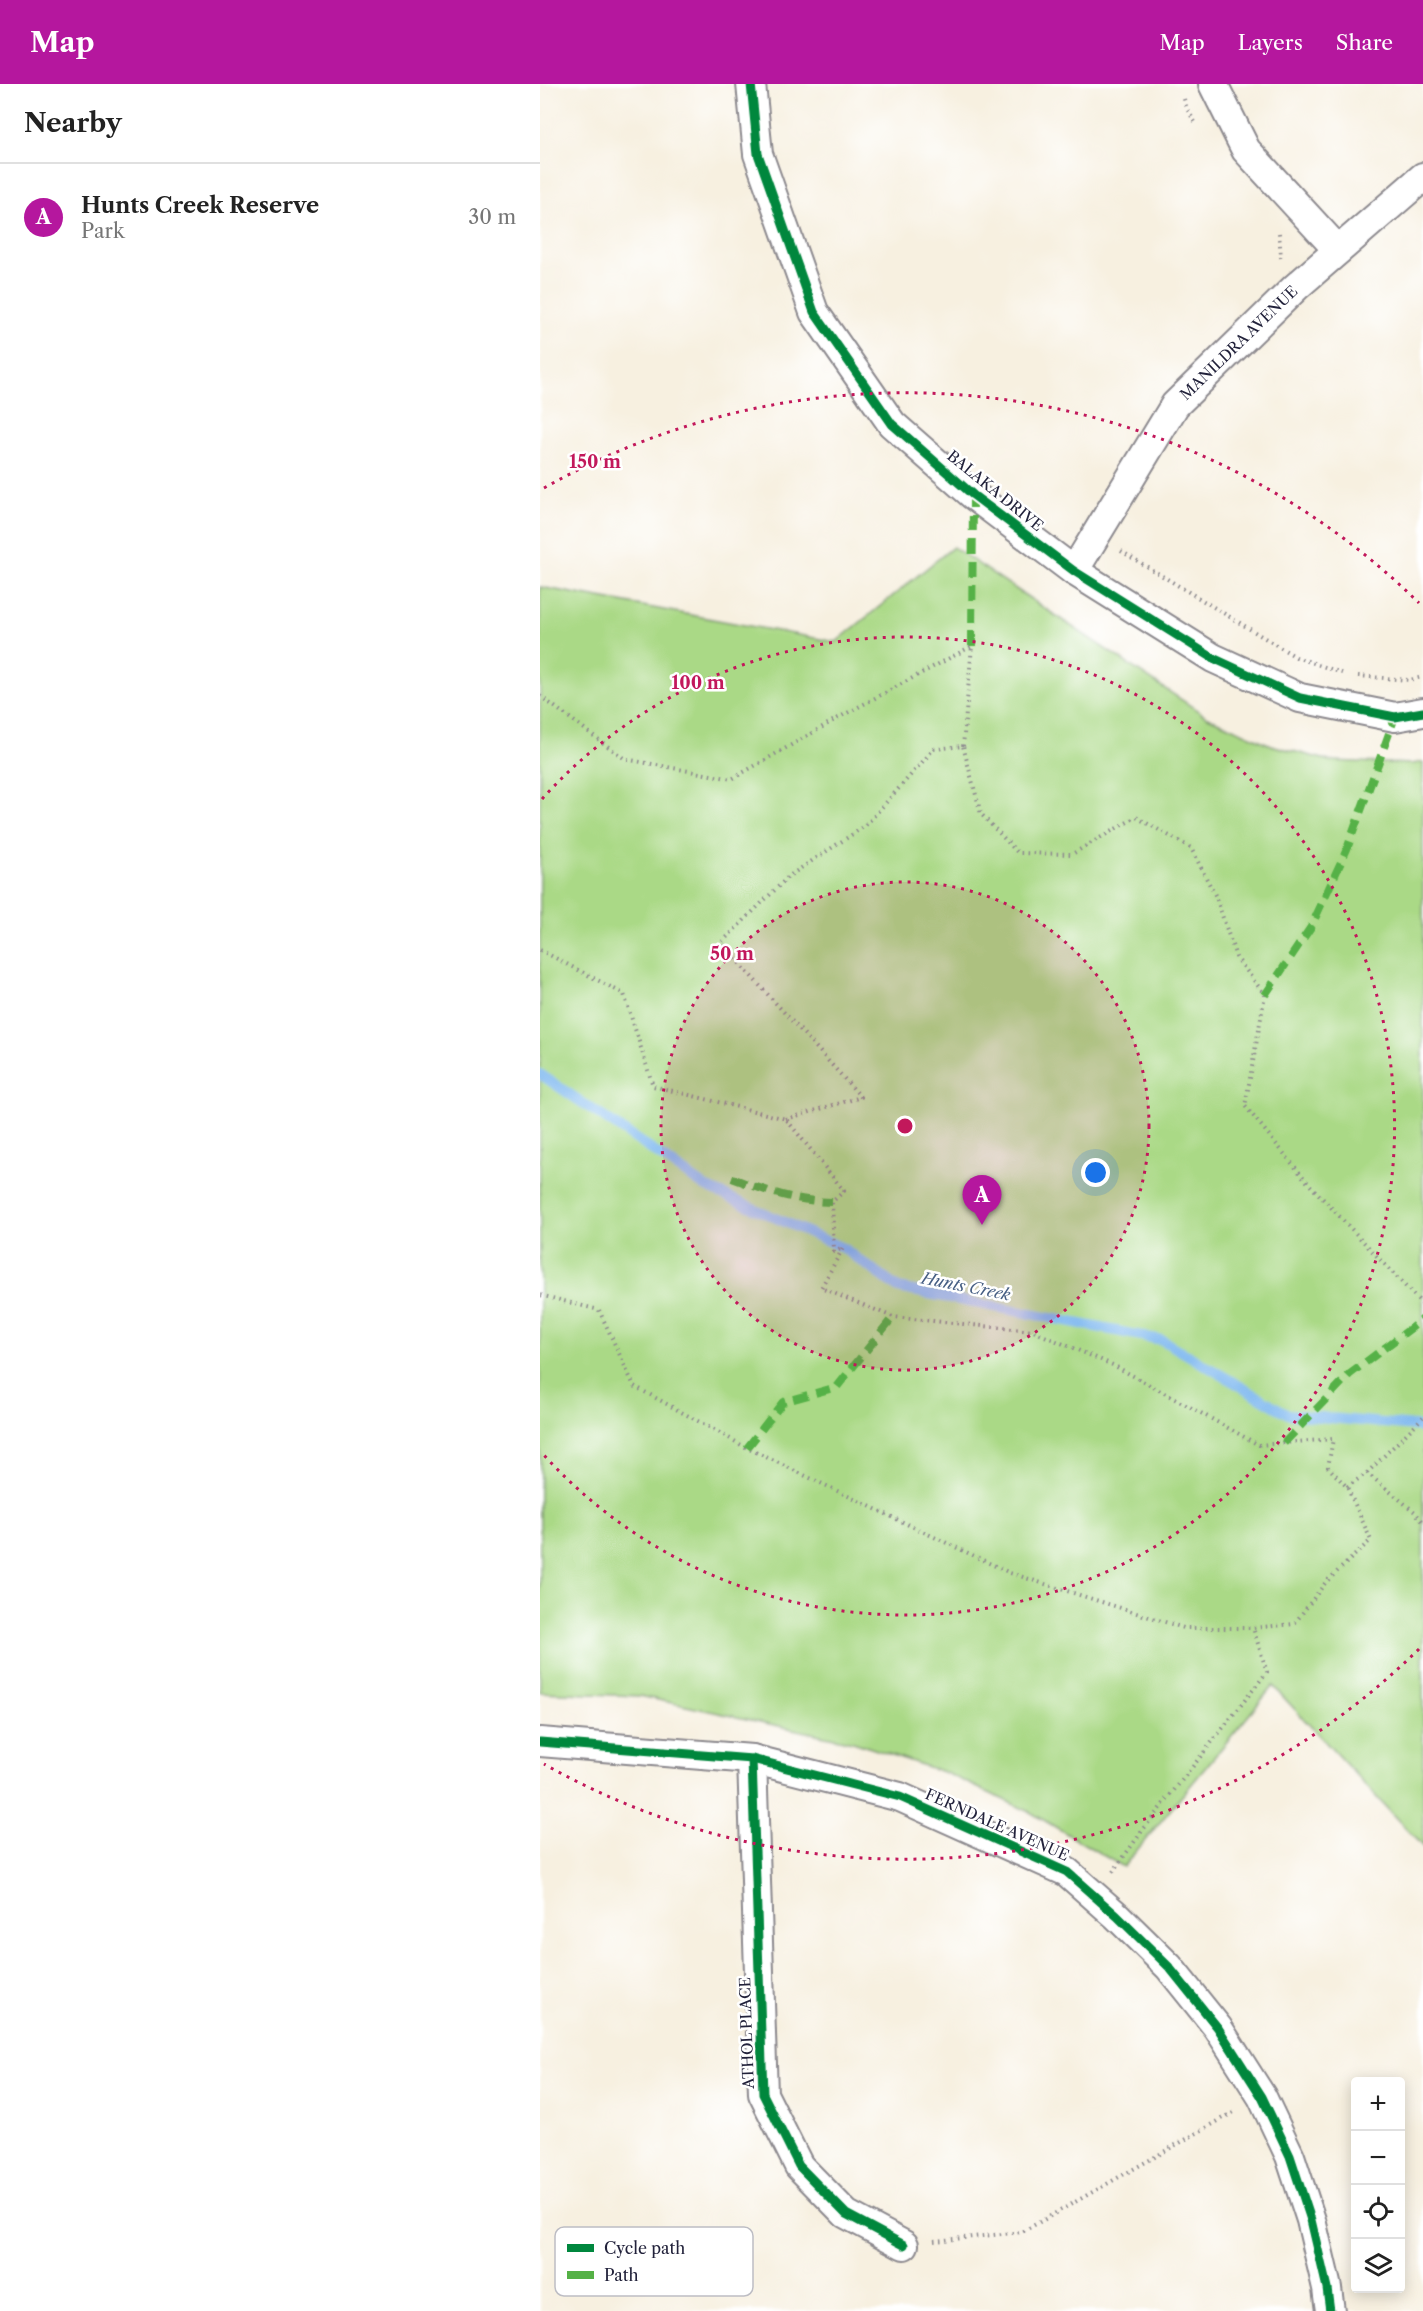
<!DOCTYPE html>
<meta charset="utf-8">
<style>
body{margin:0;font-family:"Libre Caslon Text",serif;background:#f2f2f2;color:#222}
.controls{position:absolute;right:18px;bottom:18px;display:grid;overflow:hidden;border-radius:6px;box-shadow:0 3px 15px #0003}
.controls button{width:54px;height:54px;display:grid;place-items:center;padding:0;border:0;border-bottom:2px solid #e0e0e0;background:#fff;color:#222;font:30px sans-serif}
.you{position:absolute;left:556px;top:1089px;width:21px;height:21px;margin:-15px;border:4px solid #fff;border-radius:50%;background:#1a73e8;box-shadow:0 0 0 9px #1a73e833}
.badge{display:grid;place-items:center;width:39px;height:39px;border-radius:50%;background:#b5179e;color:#fff;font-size:20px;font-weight:700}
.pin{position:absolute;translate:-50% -50px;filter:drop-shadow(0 2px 3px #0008)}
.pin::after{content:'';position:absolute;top:32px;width:21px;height:18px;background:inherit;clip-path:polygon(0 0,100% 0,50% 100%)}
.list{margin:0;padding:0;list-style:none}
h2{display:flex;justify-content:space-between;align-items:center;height:78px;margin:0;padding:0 24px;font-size:26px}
h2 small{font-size:20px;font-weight:400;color:#767676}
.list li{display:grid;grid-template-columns:39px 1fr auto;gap:18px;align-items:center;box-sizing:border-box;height:108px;padding:0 24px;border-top:2px solid #e0e0e0}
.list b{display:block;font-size:22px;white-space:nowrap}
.list p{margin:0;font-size:20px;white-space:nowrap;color:#767676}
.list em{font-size:20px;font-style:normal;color:#767676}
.icon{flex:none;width:33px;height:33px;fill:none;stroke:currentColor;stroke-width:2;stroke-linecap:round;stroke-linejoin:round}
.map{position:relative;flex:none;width:883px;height:2227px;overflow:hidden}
header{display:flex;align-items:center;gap:36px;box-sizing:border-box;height:84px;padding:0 30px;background:#b5179e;color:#fff}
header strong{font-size:28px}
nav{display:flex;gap:33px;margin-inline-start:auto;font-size:21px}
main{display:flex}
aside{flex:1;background:#fff}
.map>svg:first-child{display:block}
.green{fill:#aad986;stroke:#667e60;stroke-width:1.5}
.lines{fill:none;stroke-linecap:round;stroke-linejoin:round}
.stream{stroke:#7db7ef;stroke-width:10}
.minor-casing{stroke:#8c898e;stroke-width:32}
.path{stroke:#8c898e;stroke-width:4;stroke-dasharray:1.5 4.5;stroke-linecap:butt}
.minor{stroke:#fff;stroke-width:28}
.quiet{stroke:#55b146;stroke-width:8;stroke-dasharray:15 8;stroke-linecap:butt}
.cycleway-casing{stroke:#fff;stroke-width:13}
.cycleway{stroke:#00873e;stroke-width:9}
.ring{fill:none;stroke:#c2185b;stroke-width:3;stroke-dasharray:3 6}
.labels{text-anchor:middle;stroke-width:5;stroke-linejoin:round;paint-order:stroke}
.street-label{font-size:15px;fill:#22223b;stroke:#fff}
.water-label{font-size:16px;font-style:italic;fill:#465e83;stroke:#fff}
.key{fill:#fff;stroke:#bdbdc4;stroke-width:1.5}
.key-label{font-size:16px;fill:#22223b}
.centre{fill:#c2185b;stroke:#fff;stroke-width:3}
.ring-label{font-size:18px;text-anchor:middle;font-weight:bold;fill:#c2185b;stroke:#fff;stroke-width:5;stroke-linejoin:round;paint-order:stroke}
</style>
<header>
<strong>Map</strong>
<nav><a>Map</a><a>Layers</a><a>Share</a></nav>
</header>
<main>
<aside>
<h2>Nearby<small></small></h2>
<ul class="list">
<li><span class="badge">A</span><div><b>Hunts Creek Reserve</b><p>Park</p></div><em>30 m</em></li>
</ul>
</aside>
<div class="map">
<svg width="883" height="2227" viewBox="0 0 883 2227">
<rect width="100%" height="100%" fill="#fff"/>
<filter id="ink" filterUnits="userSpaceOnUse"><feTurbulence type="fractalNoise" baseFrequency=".0167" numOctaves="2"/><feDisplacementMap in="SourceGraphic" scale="12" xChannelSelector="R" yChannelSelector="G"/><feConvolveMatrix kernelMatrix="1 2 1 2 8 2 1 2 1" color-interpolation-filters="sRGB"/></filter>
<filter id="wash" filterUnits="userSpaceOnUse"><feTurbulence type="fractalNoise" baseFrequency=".008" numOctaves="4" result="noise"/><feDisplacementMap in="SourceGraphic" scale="24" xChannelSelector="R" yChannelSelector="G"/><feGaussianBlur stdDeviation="1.35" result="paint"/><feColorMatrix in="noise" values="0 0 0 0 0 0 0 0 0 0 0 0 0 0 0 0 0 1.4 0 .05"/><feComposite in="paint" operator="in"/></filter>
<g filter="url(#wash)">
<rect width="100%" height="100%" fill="#f7f0e0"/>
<polygon class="green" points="413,463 666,632 731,661 790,677 872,680 883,678 883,1763 733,1602 583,1783 490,1728 406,1689 313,1658 100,1612 0,1608 0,503 296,558"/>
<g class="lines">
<polyline class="stream" points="0,990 166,1103 303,1164 358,1204 622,1256 748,1330 875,1342 883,1345"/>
</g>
</g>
<g filter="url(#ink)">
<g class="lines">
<defs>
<g id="minor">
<polyline points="211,0 218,70 274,228 352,340 433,411 534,487 673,574 760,614 855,633 883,628"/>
<polyline points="673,0 706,66 798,166"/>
<polyline points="534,487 635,321 756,203 883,93"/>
<polyline points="0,1658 212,1675 360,1713 527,1788 577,1832 629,1883 678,1944 722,2013 750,2072 771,2136 787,2204 790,2227"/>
<polyline points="212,1675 223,2010 259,2082 306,2130 364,2161"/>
</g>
</defs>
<use href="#minor" class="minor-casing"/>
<g class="path">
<polyline points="644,15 647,25 655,38"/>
<polyline points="739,149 741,174"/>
<polyline points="581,467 756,573 802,589"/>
<polyline points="818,592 869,596 883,593"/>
<polyline points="0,612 85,675 192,695 298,634 432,562 423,662"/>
<polyline points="0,866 84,910 113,1002 246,1035 304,1107 292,1118 294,1168 303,1164 281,1204 353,1233 493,1247 575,1282 719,1361 793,1355 788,1383 807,1403 831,1456 786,1498 754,1540 713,1544 644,1544 470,1489 207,1364 94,1302 59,1226 0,1211"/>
<polyline points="246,1035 321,1013 181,859 249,792 325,742 394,665 423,662 441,730 478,769 532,770 596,733 651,764 676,813 696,873 725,911 705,1022 769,1100 883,1221"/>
<polyline points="827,1389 883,1333"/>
<polyline points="807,1403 827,1389 875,1428 883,1438"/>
<polyline points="573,1788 602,1747 727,1588 713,1544"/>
<polyline points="394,2157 482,2148 696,2027"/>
</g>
<use href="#minor" class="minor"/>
<g class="quiet">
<polyline points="432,562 433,411"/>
<polyline points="725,911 771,843 807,765 855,633"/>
<path d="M192,1094C226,1107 254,1117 292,1118"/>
<polyline points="744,1359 810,1290 883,1235"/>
<polyline points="207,1364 243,1318 297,1303 353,1233"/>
</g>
<defs>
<g id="cycleway">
<polyline points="211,0 218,70 274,228 352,340 433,411 534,487 673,574 760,614 855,633 883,628"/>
<polyline points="0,1658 212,1675 360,1713 527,1788 577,1832 629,1883 678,1944 722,2013 750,2072 771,2136 787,2204 790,2227"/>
<polyline points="212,1675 223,2010 259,2082 306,2130 364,2161"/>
</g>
</defs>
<use href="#cycleway" class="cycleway-casing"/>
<use href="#cycleway" class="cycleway"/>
</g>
</g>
<circle cx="365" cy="1042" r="244" fill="#c2185b" fill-opacity=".12"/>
<g class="ring">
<circle cx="365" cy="1042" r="244"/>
<path d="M2 715A489 489 0 1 1 2 1369"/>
<path d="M879 1565A733 733 0 0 1 4 1680M4 404A733 733 0 0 1 879 519"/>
</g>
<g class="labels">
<g class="street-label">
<text transform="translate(699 259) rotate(-44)" y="5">MANILDRA AVENUE</text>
<text transform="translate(455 407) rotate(39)" y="5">BALAKA DRIVE</text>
<text transform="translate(457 1741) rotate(24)" y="5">FERNDALE AVENUE</text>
<text transform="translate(207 1949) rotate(-92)" y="5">ATHOL PLACE</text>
</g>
<g class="water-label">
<text transform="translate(426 1202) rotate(11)" y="6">Hunts Creek</text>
</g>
</g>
<rect x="15" y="2143" width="198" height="69" rx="9" class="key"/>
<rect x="27" y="2160" width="27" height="8" fill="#00873e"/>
<rect x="27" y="2187" width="27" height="8" fill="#55b146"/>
<g class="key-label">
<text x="64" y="2170">Cycle path</text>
<text x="64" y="2197">Path</text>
</g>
<circle cx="365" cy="1042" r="9" class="centre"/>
<g class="ring-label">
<text x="55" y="384">150 m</text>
<text x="158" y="605">100 m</text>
<text x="192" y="876">50 m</text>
</g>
</svg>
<div class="controls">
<button>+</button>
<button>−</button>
<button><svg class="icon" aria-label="locate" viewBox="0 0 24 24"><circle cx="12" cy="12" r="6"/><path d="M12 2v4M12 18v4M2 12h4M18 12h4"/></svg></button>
<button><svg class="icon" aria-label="layers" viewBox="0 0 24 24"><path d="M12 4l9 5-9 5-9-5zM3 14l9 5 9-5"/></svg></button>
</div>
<div class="you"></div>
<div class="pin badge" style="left:442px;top:1141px">A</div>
</div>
</main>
